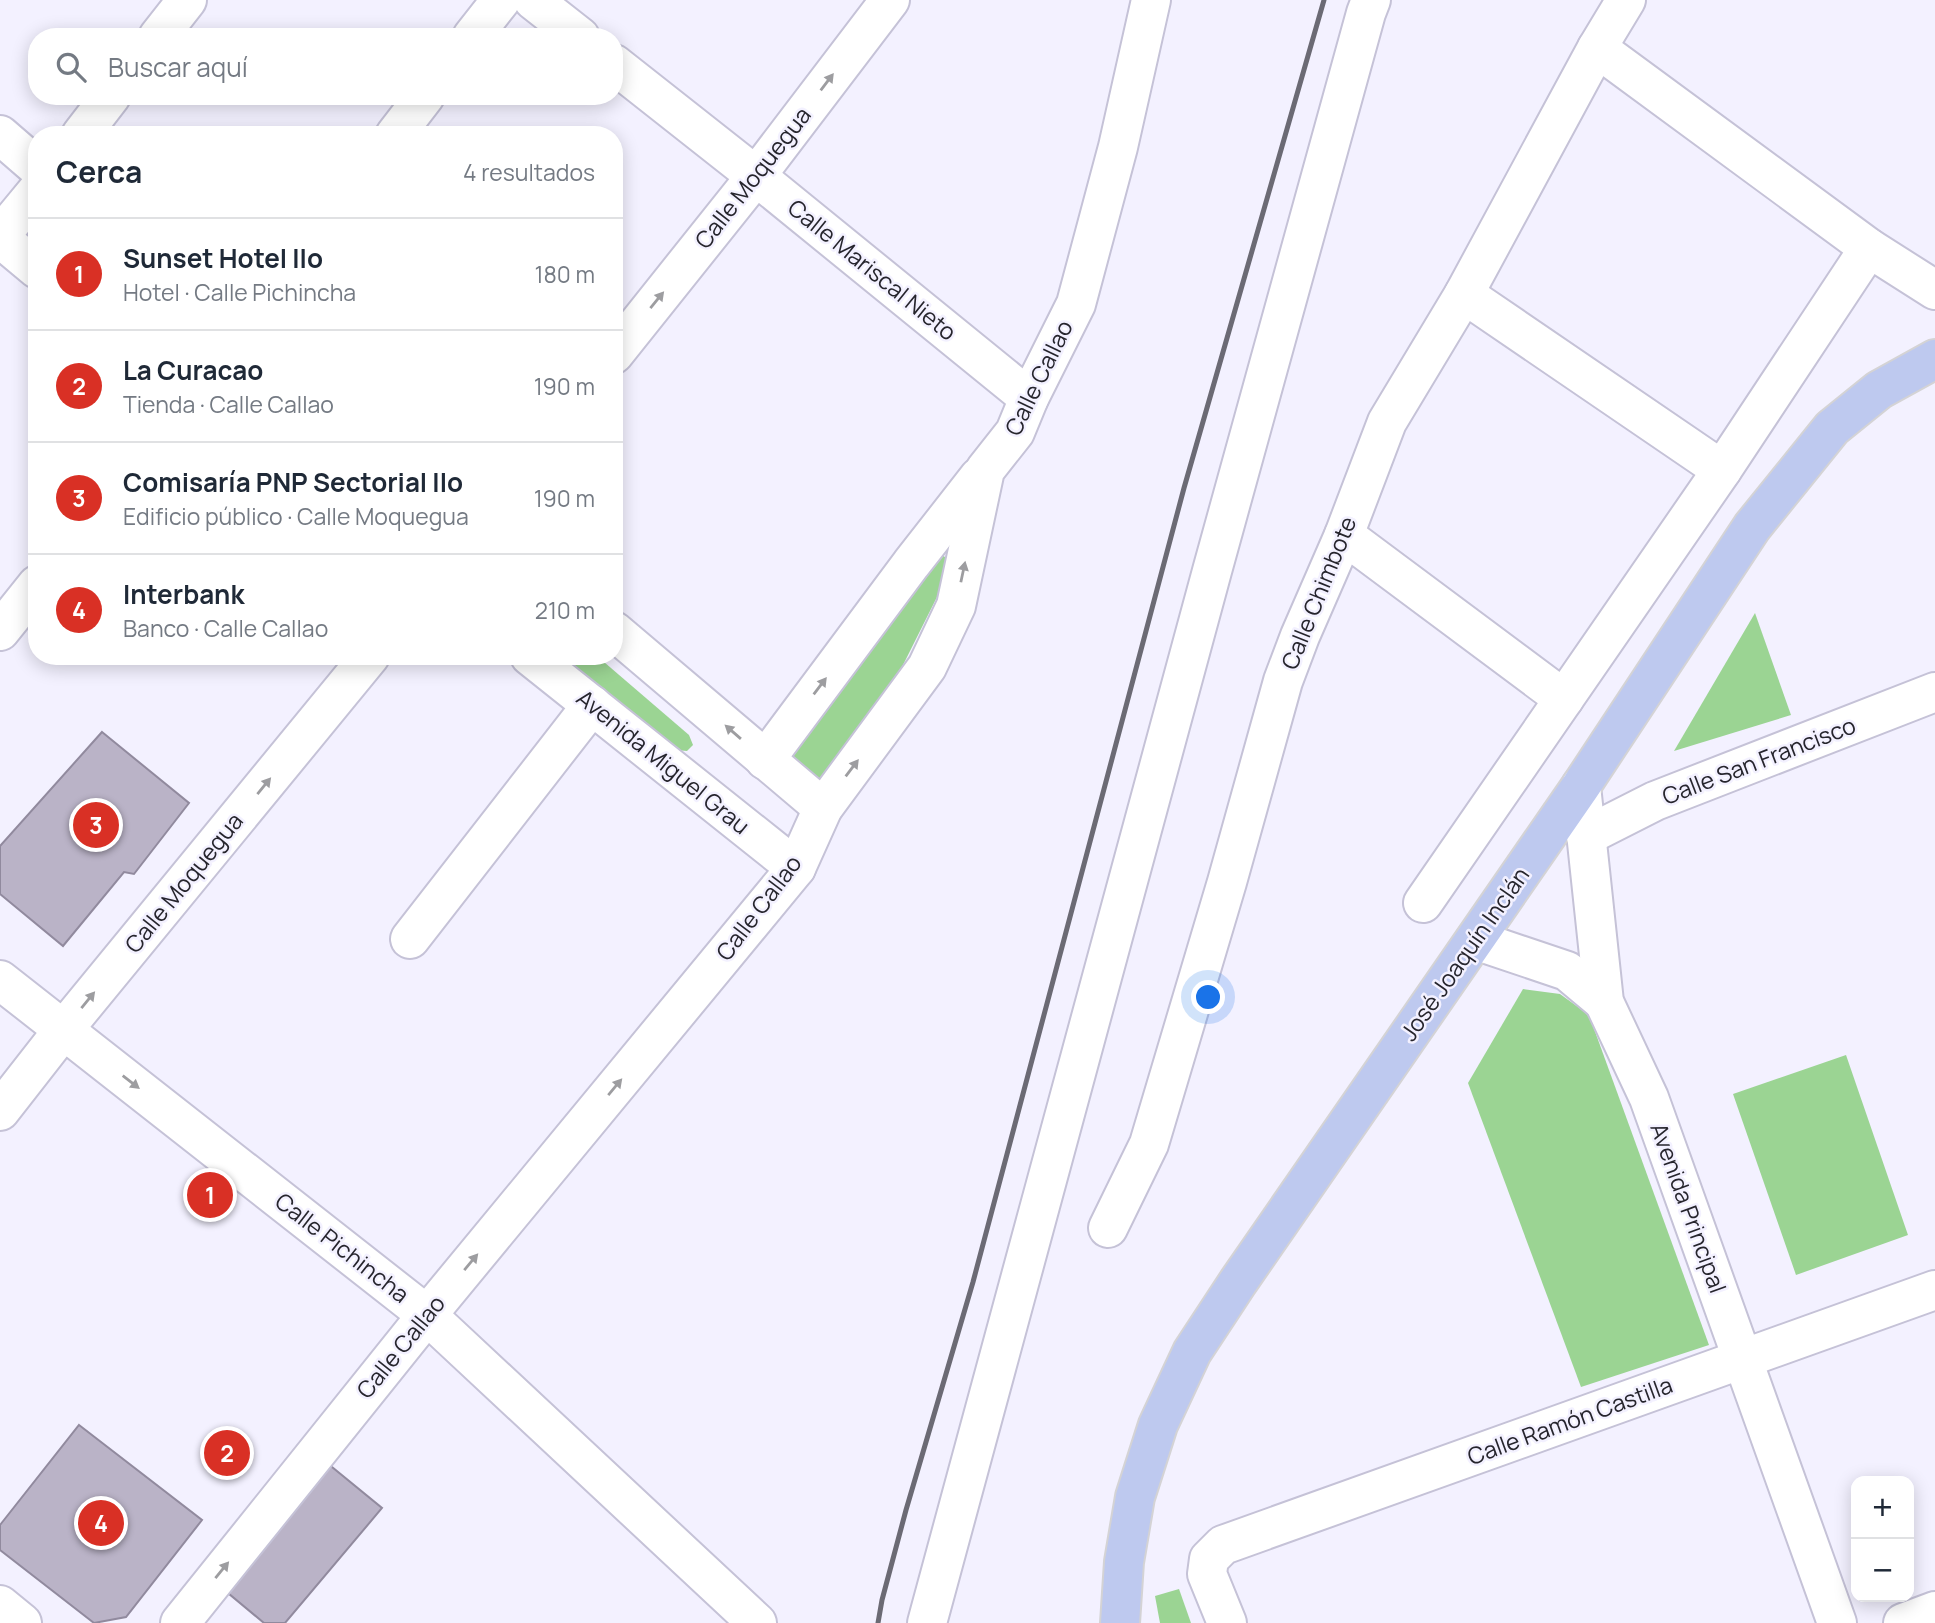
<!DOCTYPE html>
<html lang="es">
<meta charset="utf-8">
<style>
body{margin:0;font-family:Manrope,sans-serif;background:#f6f6f7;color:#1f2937}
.controls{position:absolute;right:21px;bottom:21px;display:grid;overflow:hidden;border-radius:14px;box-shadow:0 4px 18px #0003}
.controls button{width:63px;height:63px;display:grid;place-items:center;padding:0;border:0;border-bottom:2px solid #e0e1e3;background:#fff;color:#1f2937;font:35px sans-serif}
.you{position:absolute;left:1209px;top:998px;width:24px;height:24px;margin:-18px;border:5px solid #fff;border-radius:50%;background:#1a73e8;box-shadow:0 0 0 10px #1a73e833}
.badge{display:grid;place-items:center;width:46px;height:46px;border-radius:50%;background:#d93025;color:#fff;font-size:23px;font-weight:700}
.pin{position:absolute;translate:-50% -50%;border:4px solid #fff;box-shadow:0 2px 7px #0006}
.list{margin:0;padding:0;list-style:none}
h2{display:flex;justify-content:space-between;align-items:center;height:91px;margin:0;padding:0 28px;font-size:30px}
h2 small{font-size:23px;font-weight:400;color:#747a83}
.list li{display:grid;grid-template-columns:46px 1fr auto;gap:21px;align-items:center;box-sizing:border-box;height:112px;padding:0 28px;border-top:2px solid #e0e1e3}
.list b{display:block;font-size:26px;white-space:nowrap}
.list p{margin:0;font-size:23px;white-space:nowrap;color:#747a83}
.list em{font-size:23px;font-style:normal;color:#747a83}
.icon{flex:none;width:38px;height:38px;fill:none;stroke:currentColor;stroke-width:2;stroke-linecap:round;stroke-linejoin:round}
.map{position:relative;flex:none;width:1935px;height:1623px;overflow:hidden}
.search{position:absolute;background:#fff;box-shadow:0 4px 18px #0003;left:28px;top:28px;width:595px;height:77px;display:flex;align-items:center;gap:18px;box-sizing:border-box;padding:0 24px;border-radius:28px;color:#747a83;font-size:26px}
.panel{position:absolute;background:#fff;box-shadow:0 4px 18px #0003;left:28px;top:126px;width:595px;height:539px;border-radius:28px}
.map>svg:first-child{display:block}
.green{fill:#9bd493}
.building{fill:#bab3c7;stroke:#918a9e;stroke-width:2}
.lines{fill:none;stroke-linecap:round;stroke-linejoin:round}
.minor-casing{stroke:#c5c2d7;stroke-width:42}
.tertiary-casing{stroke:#c5c2d7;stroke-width:42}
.primary-casing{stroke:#d4d3d5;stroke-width:42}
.minor{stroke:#fff;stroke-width:38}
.tertiary{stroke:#fff;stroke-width:38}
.primary{stroke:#bec9ef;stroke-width:38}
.rail{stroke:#6b6a74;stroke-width:5}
.oneway{fill:#9d9da0}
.labels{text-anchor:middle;stroke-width:5;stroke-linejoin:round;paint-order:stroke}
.street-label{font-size:23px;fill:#26252d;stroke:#f3f1ff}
</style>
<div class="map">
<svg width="1935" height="1623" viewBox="0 0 1935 1623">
<rect width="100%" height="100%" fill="#f3f1ff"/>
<g class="green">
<polygon points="940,554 945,557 946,561 937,597 901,669 823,778 812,781 786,755"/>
<polygon points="1755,613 1791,715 1674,751"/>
<polygon points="560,656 597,656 689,735 693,745 687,751 676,750"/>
<polygon points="1523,989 1560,994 1589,1015 1709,1345 1581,1387 1468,1083"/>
<polygon points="1846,1055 1908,1235 1796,1275 1733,1094"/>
<polygon points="1179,1589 1191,1623 1160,1623 1155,1596"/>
</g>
<g class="building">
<polygon points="102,732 189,803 134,874 124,872 63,946 0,894 0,846"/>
<polygon points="79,1425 202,1520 126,1617 94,1623 0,1550 0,1525"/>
<polygon points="321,1458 382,1508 285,1623 264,1623 216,1583"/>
</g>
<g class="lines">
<defs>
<g id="minor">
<polyline points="533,0 580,37"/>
<polyline points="1597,48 1869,248 1935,290"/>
<polyline points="614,64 756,176 1029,398"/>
<polyline points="0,238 37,269"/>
<polyline points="1464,294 1722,470"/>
<polyline points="1344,535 1564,699"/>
<polyline points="614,631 823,808"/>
<polyline points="530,656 796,868"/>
<polyline points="765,760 911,564 979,477"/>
<polyline points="1581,786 1604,1002 1649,1098 1837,1623"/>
<polyline points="1586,836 1655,801 1935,692"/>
<polyline points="1423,903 1722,470 1869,248"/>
<polyline points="410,939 592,705"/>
<polyline points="1475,940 1567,971 1604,1002"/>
<polyline points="0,980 427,1315 757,1623"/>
<polyline points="1108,1228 1149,1144 1227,882 1283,681 1300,636 1344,535 1387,422 1464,294 1597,48 1626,0"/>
<polyline points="0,1605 22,1623"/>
<polyline points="180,1623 427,1315 796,868 823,808 927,667 956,606 985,470 1015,432 1029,398 1076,304 1118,147 1151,0"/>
<polyline points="927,1623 1212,571 1366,13 1371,0"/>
<polyline points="1227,1623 1207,1574 1209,1559 1223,1545 1935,1290"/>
<polyline points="1903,1623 1935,1611"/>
</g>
<g id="tertiary">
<polyline points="158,37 187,0"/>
<polyline points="472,37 501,0"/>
<polyline points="0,135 37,167"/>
<polyline points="81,135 111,96"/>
<polyline points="395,135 425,96"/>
<polyline points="0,236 37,191"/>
<polyline points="614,354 756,176 890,0"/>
<polyline points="0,631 37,585"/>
<polyline points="0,1111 64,1029 370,656"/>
</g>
<polyline id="primary" points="1120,1623 1124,1562 1135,1497 1158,1425 1192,1352 1238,1282 1581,786 1752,527 1832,428 1879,390 1935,359"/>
</defs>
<use href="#minor" class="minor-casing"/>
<use href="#tertiary" class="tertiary-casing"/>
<use href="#primary" class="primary-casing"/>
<use href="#minor" class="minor"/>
<use href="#tertiary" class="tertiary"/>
<use href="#primary" class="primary"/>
<polyline class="rail" points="878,1623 882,1600 906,1510 973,1282 1184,488 1324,0"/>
</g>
<defs><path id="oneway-solid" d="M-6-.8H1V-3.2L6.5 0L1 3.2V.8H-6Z" transform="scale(1.75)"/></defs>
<g class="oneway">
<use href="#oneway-solid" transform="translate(827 82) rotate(-53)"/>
<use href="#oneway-solid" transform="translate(657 300) rotate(-51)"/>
<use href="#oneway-solid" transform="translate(963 572) rotate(-78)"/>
<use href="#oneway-solid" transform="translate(820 686) rotate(-53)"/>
<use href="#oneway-solid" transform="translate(733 732) rotate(-139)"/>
<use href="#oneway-solid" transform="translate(852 768) rotate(-53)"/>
<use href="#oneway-solid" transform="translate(264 786) rotate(-51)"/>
<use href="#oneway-solid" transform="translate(88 1000) rotate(-51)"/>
<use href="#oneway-solid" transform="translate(131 1082) rotate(38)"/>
<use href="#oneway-solid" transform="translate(615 1087) rotate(-50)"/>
<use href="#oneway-solid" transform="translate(471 1262) rotate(-50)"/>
<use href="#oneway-solid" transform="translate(222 1570) rotate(-51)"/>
</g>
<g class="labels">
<g class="street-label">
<text transform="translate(753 178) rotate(-52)" y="8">Calle Moquegua</text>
<text transform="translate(872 270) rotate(39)" y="8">Calle Mariscal Nieto</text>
<text transform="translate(1039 378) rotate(-64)" y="8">Calle Callao</text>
<text transform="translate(1319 593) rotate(-68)" y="8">Calle Chimbote</text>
<text transform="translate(1759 761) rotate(-21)" y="8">Calle San Francisco</text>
<text transform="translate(663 762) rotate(39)" y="8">Avenida Miguel Grau</text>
<text transform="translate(184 883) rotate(-51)" y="8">Calle Moquegua</text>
<text transform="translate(759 908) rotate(-53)" y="8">Calle Callao</text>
<text transform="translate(1465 954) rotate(-55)" y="8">José Joaquín Inclán</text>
<text transform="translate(1688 1208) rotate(70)" y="8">Avenida Principal</text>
<text transform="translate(342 1248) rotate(38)" y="8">Calle Pichincha</text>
<text transform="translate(401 1347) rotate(-51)" y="8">Calle Callao</text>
<text transform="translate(1570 1421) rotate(-20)" y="8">Calle Ramón Castilla</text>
</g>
</g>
</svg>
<div class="controls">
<button>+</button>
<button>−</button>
</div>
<div class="you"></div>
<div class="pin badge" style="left:210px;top:1195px">1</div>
<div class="pin badge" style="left:227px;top:1453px">2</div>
<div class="pin badge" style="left:96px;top:825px">3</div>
<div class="pin badge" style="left:101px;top:1523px">4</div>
<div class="search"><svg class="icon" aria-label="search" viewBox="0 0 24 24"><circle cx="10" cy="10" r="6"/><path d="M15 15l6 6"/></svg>Buscar aquí</div>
<section class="panel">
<h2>Cerca<small>4 resultados</small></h2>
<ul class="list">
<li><span class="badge">1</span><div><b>Sunset Hotel Ilo</b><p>Hotel · Calle Pichincha</p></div><em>180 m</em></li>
<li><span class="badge">2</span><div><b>La Curacao</b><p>Tienda · Calle Callao</p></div><em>190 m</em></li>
<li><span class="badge">3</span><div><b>Comisaría PNP Sectorial Ilo</b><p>Edificio público · Calle Moquegua</p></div><em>190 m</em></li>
<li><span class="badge">4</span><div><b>Interbank</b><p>Banco · Calle Callao</p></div><em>210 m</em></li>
</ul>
</section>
</div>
